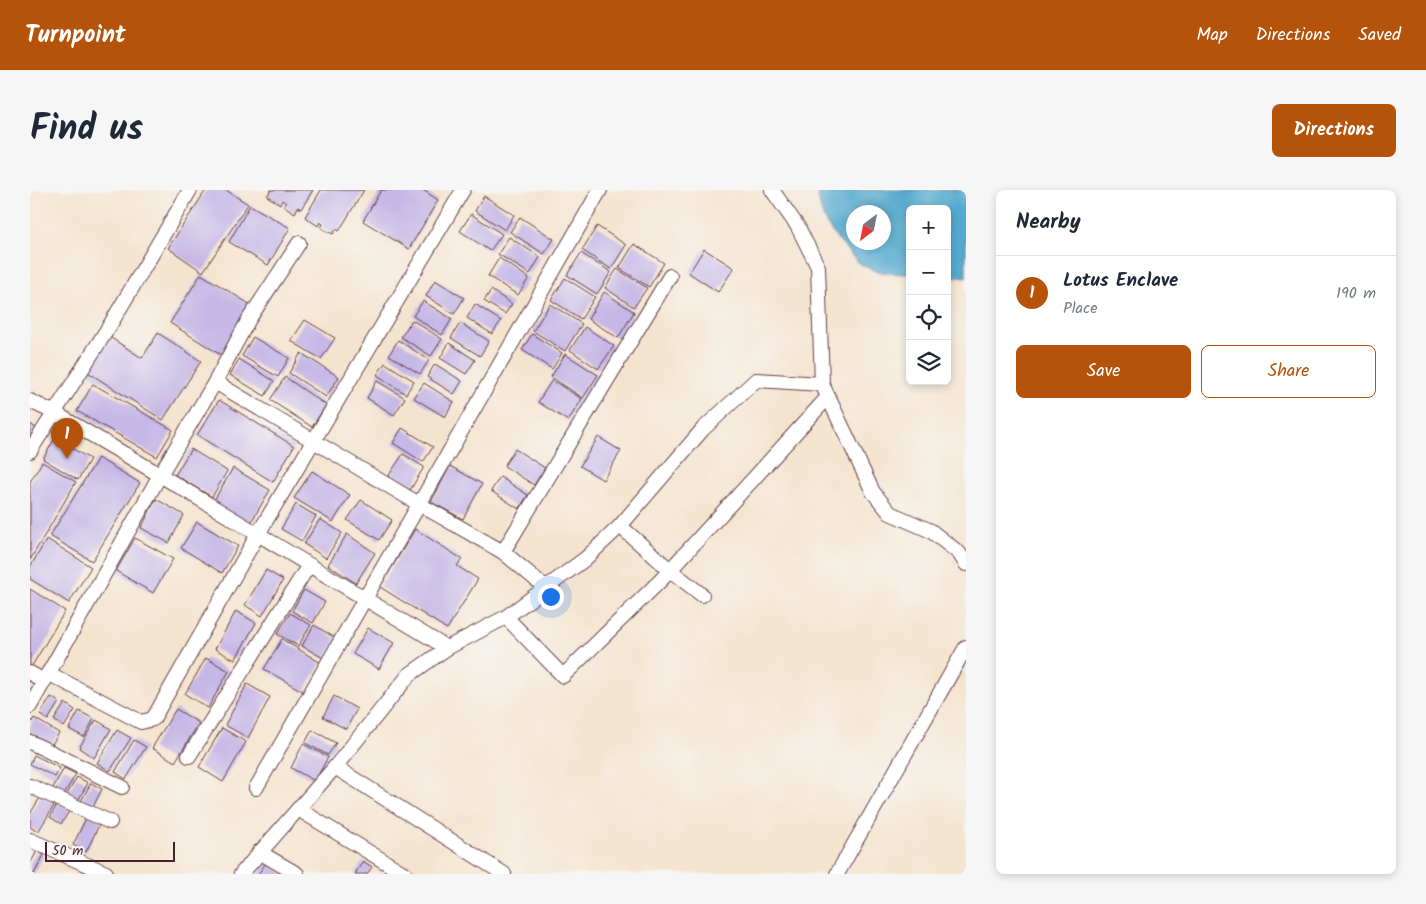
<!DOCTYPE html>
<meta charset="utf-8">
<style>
body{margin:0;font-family:Kalam,sans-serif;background:#f6f6f7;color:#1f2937}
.controls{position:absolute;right:15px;top:15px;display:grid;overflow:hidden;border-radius:8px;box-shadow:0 2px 8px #0003}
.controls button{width:45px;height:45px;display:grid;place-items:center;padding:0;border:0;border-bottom:1px solid #e0e1e3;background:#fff;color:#1f2937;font:25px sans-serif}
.compass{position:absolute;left:816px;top:15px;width:45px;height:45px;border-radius:50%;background:#fff;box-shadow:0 2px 8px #0003;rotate:212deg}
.scale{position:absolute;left:15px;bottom:12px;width:130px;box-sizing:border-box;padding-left:5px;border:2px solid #4a1f2b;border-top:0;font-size:14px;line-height:18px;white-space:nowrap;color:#4a1f2b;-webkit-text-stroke:4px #f6f6f2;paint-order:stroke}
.you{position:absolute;left:520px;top:406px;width:18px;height:18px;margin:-12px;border:4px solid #fff;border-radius:50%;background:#1a73e8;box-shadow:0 0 0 8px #1a73e833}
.badge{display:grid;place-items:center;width:32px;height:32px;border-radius:50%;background:#b45309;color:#fff;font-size:16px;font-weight:700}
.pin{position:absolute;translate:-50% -41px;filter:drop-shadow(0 1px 2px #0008)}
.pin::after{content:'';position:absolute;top:26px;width:18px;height:15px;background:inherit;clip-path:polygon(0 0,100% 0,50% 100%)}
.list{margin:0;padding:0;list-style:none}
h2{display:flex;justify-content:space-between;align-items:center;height:65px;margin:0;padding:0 20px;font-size:21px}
h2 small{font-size:16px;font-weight:400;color:#747a83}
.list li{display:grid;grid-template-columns:32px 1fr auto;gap:15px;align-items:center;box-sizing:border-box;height:75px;padding:0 20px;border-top:1px solid #e0e1e3}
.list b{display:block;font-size:19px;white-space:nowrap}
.list p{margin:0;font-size:16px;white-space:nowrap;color:#747a83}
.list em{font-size:16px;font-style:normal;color:#747a83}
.actions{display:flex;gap:10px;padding:15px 20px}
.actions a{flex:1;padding:11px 0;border:1px solid #b45309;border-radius:8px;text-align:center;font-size:18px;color:#b45309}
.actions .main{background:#b45309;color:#fff}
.icon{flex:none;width:28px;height:28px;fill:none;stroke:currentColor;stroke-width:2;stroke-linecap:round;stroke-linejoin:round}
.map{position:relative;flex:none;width:936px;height:684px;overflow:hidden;border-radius:8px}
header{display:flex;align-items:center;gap:30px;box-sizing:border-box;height:70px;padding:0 25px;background:#b45309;color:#fff}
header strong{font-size:24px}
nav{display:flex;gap:28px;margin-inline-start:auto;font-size:18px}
.intro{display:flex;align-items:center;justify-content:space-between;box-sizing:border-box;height:120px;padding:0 30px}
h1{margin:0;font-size:35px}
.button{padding:12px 22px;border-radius:8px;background:#b45309;color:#fff;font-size:18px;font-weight:700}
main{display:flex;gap:30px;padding:0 30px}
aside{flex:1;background:#fff;border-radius:8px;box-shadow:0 2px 8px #0003}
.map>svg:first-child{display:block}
.water{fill:#52a9cf;stroke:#4e647d;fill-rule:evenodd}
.building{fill:#c6b8e6}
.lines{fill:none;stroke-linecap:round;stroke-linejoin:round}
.minor-casing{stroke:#643d44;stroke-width:16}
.minor{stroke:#fff;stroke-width:14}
</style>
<header>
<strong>Turnpoint</strong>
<nav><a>Map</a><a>Directions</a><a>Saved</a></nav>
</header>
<div class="intro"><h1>Find us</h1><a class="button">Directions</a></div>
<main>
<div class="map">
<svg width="936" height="684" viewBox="0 0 936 684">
<rect width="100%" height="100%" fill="#f6f6f2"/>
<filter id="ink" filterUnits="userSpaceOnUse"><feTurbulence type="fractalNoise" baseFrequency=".02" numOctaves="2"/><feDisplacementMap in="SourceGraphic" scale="10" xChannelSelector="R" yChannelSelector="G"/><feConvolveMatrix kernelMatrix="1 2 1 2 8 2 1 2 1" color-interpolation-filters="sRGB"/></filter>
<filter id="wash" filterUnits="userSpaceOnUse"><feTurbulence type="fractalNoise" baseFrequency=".0096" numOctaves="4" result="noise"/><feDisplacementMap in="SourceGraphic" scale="20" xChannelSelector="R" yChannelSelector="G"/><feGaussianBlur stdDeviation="1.12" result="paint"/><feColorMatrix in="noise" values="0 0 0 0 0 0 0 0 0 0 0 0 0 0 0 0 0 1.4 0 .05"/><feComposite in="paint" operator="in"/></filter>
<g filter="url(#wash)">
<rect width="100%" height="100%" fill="#f4e4cf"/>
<path class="water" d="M787,0H936V88L917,86V19H880V84C864,84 841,83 828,72C822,67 817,60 812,54C794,34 791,26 787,0ZM824,22H854V52H824Z"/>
<g id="blocks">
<g class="building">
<polygon points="176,0 196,0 218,14 173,82 138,58"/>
<polygon points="241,0 283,0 271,19 268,17 265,23 254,16 256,13 252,10 250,14 237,6"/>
<polygon points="291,0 334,0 309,41 306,39 303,44 291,38 293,34 290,32 288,36 275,27"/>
<polygon points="351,0 393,0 408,10 379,59 333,31"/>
<polygon points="454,6 484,25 475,40 445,21"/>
<polygon points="220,15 260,38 238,75 199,52"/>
<polygon points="441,24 472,44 460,61 430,41"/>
<polygon points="490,27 524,49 514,64 480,42"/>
<polygon points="567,36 596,55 581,79 552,60"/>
<polygon points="479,47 510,67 500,84 468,64"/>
<polygon points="604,54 634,73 619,97 589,78"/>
<polygon points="674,59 704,78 688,102 659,83"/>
<polygon points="551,63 581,82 567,104 537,85"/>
<polygon points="469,68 499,88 488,105 458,86"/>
<polygon points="587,79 617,98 604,117 575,98"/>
<polygon points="171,84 221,115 191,165 140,133"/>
<polygon points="535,88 565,107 551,129 521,110"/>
<polygon points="405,90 434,108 424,124 396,106"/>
<polygon points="461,100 482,114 475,124 454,111"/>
<polygon points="574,102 604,122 588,148 558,129"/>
<polygon points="393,111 422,129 412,145 383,126"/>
<polygon points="445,114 471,131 462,144 437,128"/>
<polygon points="520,114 552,134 535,161 503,141"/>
<polygon points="275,130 305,148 291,169 261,151"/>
<polygon points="382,130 412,149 401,166 371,147"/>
<polygon points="430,133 459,151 450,166 421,148"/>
<polygon points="555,137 584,156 568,179 540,160"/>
<polygon points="128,143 171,171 133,230 56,181 78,146 112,168"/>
<polygon points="502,144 532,163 522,179 492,160"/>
<polygon points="223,147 259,168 248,187 212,166"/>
<polygon points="368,150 399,170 390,184 359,165"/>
<polygon points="419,153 445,170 436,184 410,168"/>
<polygon points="271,163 309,187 296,207 259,183"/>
<polygon points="535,164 568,185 553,208 521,187"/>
<polygon points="209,169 244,191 235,206 200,185"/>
<polygon points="355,173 384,191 376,204 347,185"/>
<polygon points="405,174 432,191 424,204 397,187"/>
<polygon points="255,187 296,215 282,237 240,210"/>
<polygon points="522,190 552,209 538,231 508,212"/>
<polygon points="347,191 375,208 364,225 337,208"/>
<polygon points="394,193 424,212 415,227 384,208"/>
<polygon points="63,194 143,240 127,267 47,221"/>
<polygon points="189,210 264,256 243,292 167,245"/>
<polygon points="0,234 6,238 0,249"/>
<polygon points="372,238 403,257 393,272 363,253"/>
<polygon points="568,247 591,261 573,290 550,276"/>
<polygon points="25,248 60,269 48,290 13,269"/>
<polygon points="161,259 197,281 182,307 145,285"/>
<polygon points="485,259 515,278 504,295 474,276"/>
<polygon points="373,264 394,277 379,302 357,288"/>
<polygon points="68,268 110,293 62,371 20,346"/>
<polygon points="12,272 46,292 0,370 0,292"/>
<polygon points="420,276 452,294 433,329 401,312"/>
<polygon points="203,278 240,300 220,334 183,312"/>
<polygon points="282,281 320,305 303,332 264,308"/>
<polygon points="470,287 498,305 489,319 461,301"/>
<polygon points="126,309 154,325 139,353 111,338"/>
<polygon points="331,310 362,330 349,350 317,330"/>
<polygon points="266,314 286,326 272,351 251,339"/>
<polygon points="290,329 312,343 296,368 274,354"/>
<polygon points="167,332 208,356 192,383 151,358"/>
<polygon points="385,339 432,369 427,376 448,389 417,439 350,397"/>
<polygon points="317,344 345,363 326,393 298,375"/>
<polygon points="105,348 143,369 123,403 86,381"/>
<polygon points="17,349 61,377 39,413 0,389 0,377"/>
<polygon points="236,380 253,390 232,426 215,415"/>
<polygon points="0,399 35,421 0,479"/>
<polygon points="274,400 295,412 283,433 262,421"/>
<polygon points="206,421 226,433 205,470 185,459"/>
<polygon points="260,423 281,435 268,456 247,444"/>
<polygon points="284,435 307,449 295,469 272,456"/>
<polygon points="338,438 364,453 349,479 323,464"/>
<polygon points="252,449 291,473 274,502 234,479"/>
<polygon points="176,468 199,481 178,518 155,504"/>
<polygon points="217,494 240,507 218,548 195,535"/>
<polygon points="304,506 327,519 316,539 293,527"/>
<polygon points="21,507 29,512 18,530 10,525"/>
<polygon points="35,513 45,520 34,537 24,530"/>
<polygon points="146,519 169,533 145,572 122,558"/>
<polygon points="49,521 64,529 54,547 39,539"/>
<polygon points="4,528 29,543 19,559 0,547 0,535"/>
<polygon points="66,530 81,539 64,568 49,558"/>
<polygon points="192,538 216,552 193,592 169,577"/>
<polygon points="87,540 101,548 80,581 67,573"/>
<polygon points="282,540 306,553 298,565 275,553"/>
<polygon points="104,550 116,557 96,589 85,582"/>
<polygon points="273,554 298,567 285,591 261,578"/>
<polygon points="4,565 30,578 25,587 0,574"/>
<polygon points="34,578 46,584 31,609 20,603"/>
<polygon points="47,587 58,593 46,614 35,608"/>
<polygon points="61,593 72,599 61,621 49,615"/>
<polygon points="11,606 25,614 8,642 0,637 0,624"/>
<polygon points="28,613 40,620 31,634 20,627"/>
<polygon points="58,624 71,631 56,662 43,655"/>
<polygon points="7,661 14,665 4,684 0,684 0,674"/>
<polygon points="333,671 342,677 337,684 325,684"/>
<polygon points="236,673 254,684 228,684"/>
</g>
</g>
</g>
<g filter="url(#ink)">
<use href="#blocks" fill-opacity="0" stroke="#643d44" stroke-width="1"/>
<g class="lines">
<defs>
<g id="minor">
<polyline points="742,0 768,37 788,77 792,194 843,302 860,323 901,341 929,363 936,374"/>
<polyline points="185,192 389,314 473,362 515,397"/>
<polyline points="0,211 23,222 130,285 417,458"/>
<polyline points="0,261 80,135 160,0"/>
<polyline points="590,336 640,380 672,405"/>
<polyline points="473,362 640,86"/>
<polyline points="476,427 533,486 631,390 798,207"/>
<polyline points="0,483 14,491"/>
<polyline points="18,483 111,532 123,529 228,344 433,0"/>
<polyline points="0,516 130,285 185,192 219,129 269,53"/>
<polyline points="0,552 92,597"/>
<polyline points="159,566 279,375"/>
<polyline points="305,577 474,684"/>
<polyline points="0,596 80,632"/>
<polyline points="226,598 570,0"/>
<polyline points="268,619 375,684"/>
<polyline points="0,650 76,683"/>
<polyline points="229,662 267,684"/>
<polyline points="211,684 305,577 379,485 417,458 476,427 555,369 590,336 673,239 726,190 792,194"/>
<polyline points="807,684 936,457"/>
</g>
</defs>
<use href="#minor" class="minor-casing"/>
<use href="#minor" class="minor"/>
</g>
</g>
</svg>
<div class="controls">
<button>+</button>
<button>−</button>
<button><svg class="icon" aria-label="locate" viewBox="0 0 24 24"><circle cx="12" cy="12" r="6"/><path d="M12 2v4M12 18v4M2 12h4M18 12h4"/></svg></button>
<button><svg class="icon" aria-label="layers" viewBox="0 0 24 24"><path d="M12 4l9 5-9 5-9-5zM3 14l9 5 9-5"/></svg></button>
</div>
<svg class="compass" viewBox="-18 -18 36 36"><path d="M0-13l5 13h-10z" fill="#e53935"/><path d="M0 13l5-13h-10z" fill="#747a83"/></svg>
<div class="scale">50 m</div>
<div class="you"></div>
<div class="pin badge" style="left:37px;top:269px">1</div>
</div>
<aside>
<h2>Nearby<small></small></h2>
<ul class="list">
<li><span class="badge">1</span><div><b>Lotus Enclave</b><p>Place</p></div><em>190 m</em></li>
</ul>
<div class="actions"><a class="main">Save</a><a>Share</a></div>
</aside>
</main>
